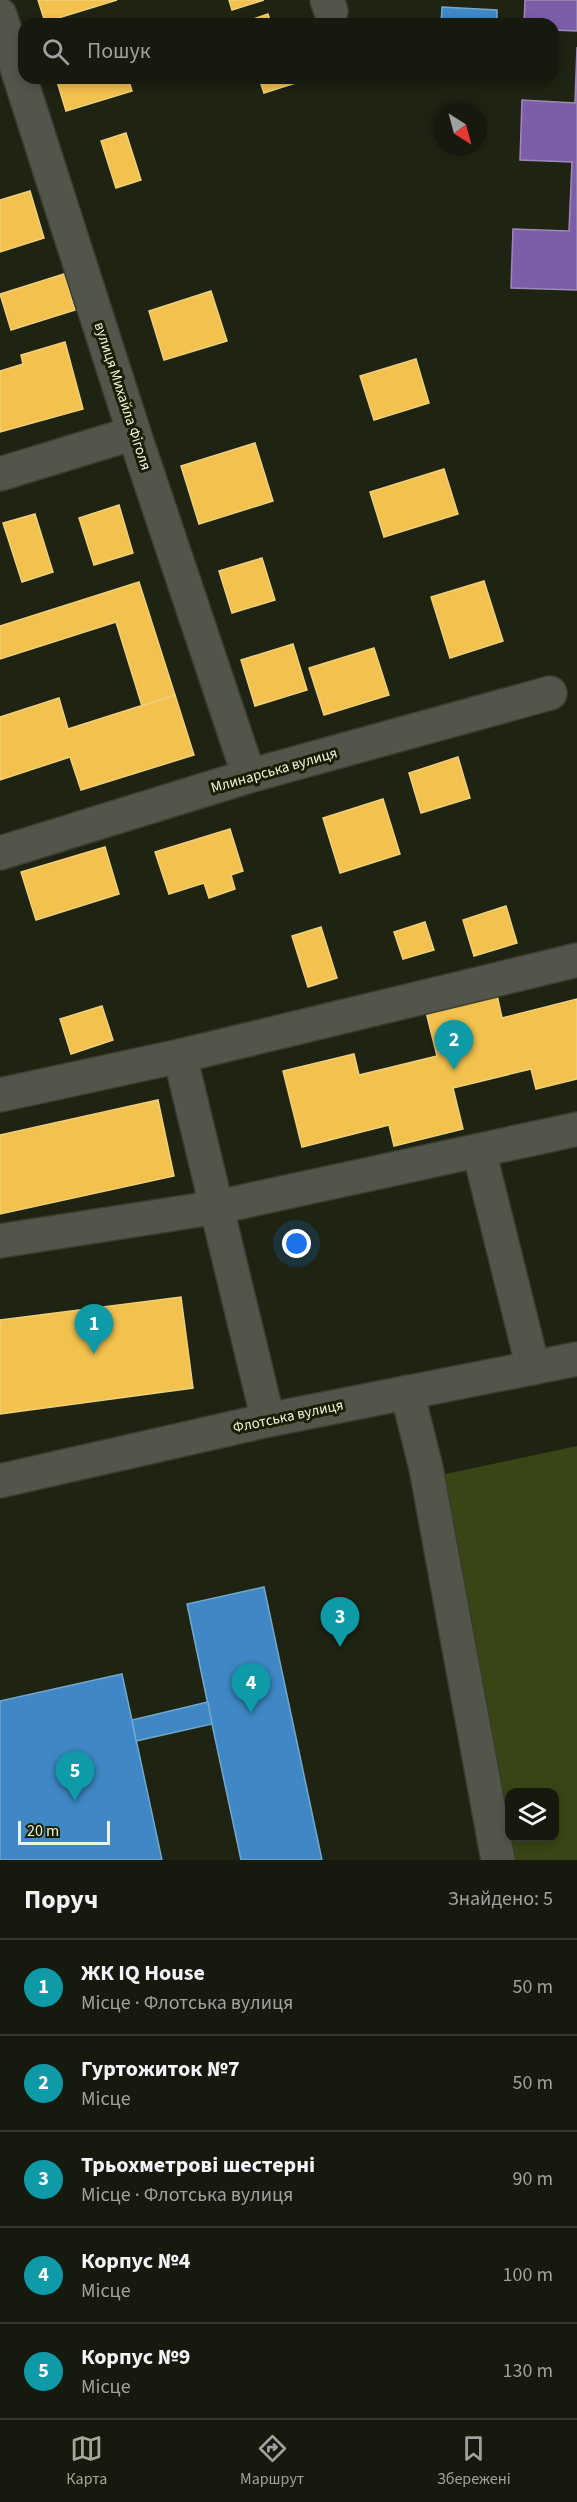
<!DOCTYPE html>
<html lang="uk">
<meta charset="utf-8">
<style>
body{margin:0;font-family:"Source Sans 3",sans-serif;background:#1f2317;color:#f1f3f6}
.controls{position:absolute;right:18px;bottom:18px;display:grid;overflow:hidden;border-radius:12px;box-shadow:0 3px 9px #0003}
.controls button{width:54px;height:54px;display:grid;place-items:center;padding:0;border:0;border-bottom:2px solid #35382e;background:#161a0e;color:#f1f3f6;font:30px sans-serif}
.compass{position:absolute;left:433px;top:102px;width:54px;height:54px;border-radius:50%;background:#161a0e;box-shadow:0 3px 9px #0003;rotate:144deg}
.scale{position:absolute;left:18px;bottom:15px;width:92px;box-sizing:border-box;padding-left:6px;border:3px solid #ecf2e1;border-top:0;font-size:16px;line-height:21px;white-space:nowrap;color:#ecf2e1;-webkit-text-stroke:4px #181f03;paint-order:stroke}
.you{position:absolute;left:297px;top:1244px;width:21px;height:21px;margin:-15px;border:4px solid #fff;border-radius:50%;background:#1a73e8;box-shadow:0 0 0 9px #1a73e833}
.badge{display:grid;place-items:center;width:39px;height:39px;border-radius:50%;background:#a4aa99;color:#fff;font-size:20px;font-weight:700}
.pin{position:absolute;translate:-50% -50px;filter:drop-shadow(0 2px 3px #0008)}
.pin::after{content:'';position:absolute;top:32px;width:21px;height:18px;background:inherit;clip-path:polygon(0 0,100% 0,50% 100%)}
.list{margin:0;padding:0;list-style:none}
h2{display:flex;justify-content:space-between;align-items:center;height:78px;margin:0;padding:0 24px;font-size:26px}
h2 small{font-size:20px;font-weight:400;color:#9ea19e}
.list li{display:grid;grid-template-columns:39px 1fr auto;gap:18px;align-items:center;box-sizing:border-box;height:96px;padding:0 24px;border-top:2px solid #35382e}
.list b{display:block;font-size:22px;white-space:nowrap}
.list p{margin:0;font-size:20px;white-space:nowrap;color:#9ea19e}
.list em{font-size:20px;font-style:normal;color:#9ea19e}
.icon{flex:none;width:33px;height:33px;fill:none;stroke:currentColor;stroke-width:2;stroke-linecap:round;stroke-linejoin:round}
.map{position:relative;flex:none;width:577px;height:1860px;overflow:hidden}
.search{position:absolute;background:#161a0e;box-shadow:0 3px 9px #0003;left:18px;right:18px;top:18px;height:66px;display:flex;align-items:center;gap:15px;box-sizing:border-box;padding:0 21px;border-radius:18px;color:#9ea19e;font-size:22px}
.sheet{height:558px;background:#161a0e}
nav{display:flex;justify-content:space-around;align-items:center;box-sizing:border-box;height:84px;border-top:2px solid #35382e;background:#161a0e;font-size:16px;color:#9ea19e}
nav a{display:grid;justify-items:center;gap:3px}
nav .on{color:#a4aa99}
.map>svg:first-child{display:block}
.green{fill:#394514;fill-rule:evenodd}
.homes{fill:#f2c14e;stroke:#f0d07a;stroke-width:1.5}
.offices{fill:#7b5ea7;stroke:#9d8ab8;stroke-width:1.5}
.schools{fill:#3f88c5;stroke:#73a8cd;stroke-width:1.5}
.lines{fill:none;stroke-linecap:round;stroke-linejoin:round}
.minor-casing{stroke:#3a3e31;stroke-width:36}
.minor{stroke:#52564a;stroke-width:33}
.labels{text-anchor:middle;stroke-width:6;stroke-linejoin:round;paint-order:stroke}
.street-label{font-size:15px;fill:#ecf2e1;stroke:#181f03}
</style>
<div class="map">
<svg width="577" height="1860" viewBox="0 0 577 1860">
<rect width="100%" height="100%" fill="#1e2312"/>
<path class="green" d="M577,1446V1860H510L436,1476ZM510,1792H554V1838H510Z"/>
<g class="homes">
<polygon points="38,0 117,0 45,22"/>
<polygon points="229,0 264,0 232,10"/>
<polygon points="268,14 271,24 238,24"/>
<polygon points="56,78 128,78 132,91 66,111"/>
<polygon points="259,78 311,78 264,93"/>
<polygon points="126,133 141,180 116,188 101,141"/>
<polygon points="30,191 44,238 0,252 0,200"/>
<polygon points="64,274 75,310 11,330 0,294"/>
<polygon points="211,291 227,341 164,360 149,311"/>
<polygon points="65,342 83,409 0,432 0,371 23,364 21,355"/>
<polygon points="416,359 429,403 374,420 360,376"/>
<polygon points="255,443 273,501 199,524 181,466"/>
<polygon points="444,469 458,514 384,537 370,492"/>
<polygon points="119,505 133,553 94,565 79,518"/>
<polygon points="35,514 53,572 22,582 3,523"/>
<polygon points="262,558 275,600 232,613 219,571"/>
<polygon points="484,581 503,641 450,658 431,597"/>
<polygon points="139,582 175,695 142,706 116,622 0,659 0,626"/>
<polygon points="293,644 307,690 255,706 241,660"/>
<polygon points="374,648 389,695 324,715 309,668"/>
<polygon points="175,695 194,755 81,790 70,757 0,780 0,717 59,698 68,729"/>
<polygon points="458,757 470,798 421,813 409,773"/>
<polygon points="383,799 400,854 340,873 323,818"/>
<polygon points="230,829 243,871 231,875 235,889 209,898 204,883 169,894 155,852"/>
<polygon points="105,847 119,894 36,920 21,872"/>
<polygon points="506,906 517,943 474,956 463,920"/>
<polygon points="425,922 434,950 403,959 394,932"/>
<polygon points="321,927 337,978 308,987 292,936"/>
<polygon points="497,995 502,1018 577,999 577,1079 536,1089 531,1069 453,1088 463,1129 394,1146 389,1125 302,1147 283,1071 354,1054 359,1075 437,1056 426,1012"/>
<polygon points="102,1006 113,1040 71,1054 60,1019"/>
<polygon points="158,1100 174,1176 0,1214 0,1135"/>
<polygon points="181,1297 193,1388 0,1414 0,1320"/>
</g>
<g class="offices">
<polygon points="525,0 577,0 577,31 553,30 553,24 524,24"/>
<polygon points="577,47 577,290 511,288 513,229 569,231 572,162 520,160 522,100 575,103"/>
</g>
<g class="schools">
<polygon points="442,7 497,10 497,24 441,24"/>
<polygon points="264,1587 315,1827 322,1860 241,1860 212,1724 187,1604"/>
<polygon points="122,1674 162,1860 0,1860 0,1701"/>
<polygon points="208,1702 212,1724 136,1741 132,1720"/>
</g>
<g class="lines">
<defs>
<g id="minor">
<polyline points="327,0 331,11"/>
<polyline points="0,15 134,433 249,776"/>
<polyline points="0,474 134,433"/>
<polyline points="0,853 249,776 550,693"/>
<polyline points="180,1056 268,1420"/>
<polyline points="0,1095 180,1056 577,960"/>
<polyline points="479,1151 533,1368"/>
<polyline points="0,1241 218,1207 577,1129"/>
<polyline points="407,1392 426,1468 498,1860"/>
<polyline points="0,1481 268,1420 577,1359"/>
</g>
</defs>
<use href="#minor" class="minor-casing"/>
<use href="#minor" class="minor"/>
</g>
<g class="labels">
<g class="street-label">
<text transform="translate(123 396) rotate(72)" y="5">вулиця Михайла Фіголя</text>
<text transform="translate(274 770) rotate(-16)" y="5">Млинарська вулиця</text>
<text transform="translate(288 1416) rotate(-12)" y="5">Флотська вулиця</text>
</g>
</g>
</svg>
<div class="controls">
<button><svg class="icon" aria-label="layers" viewBox="0 0 24 24"><path d="M12 4l9 5-9 5-9-5zM3 14l9 5 9-5"/></svg></button>
</div>
<svg class="compass" viewBox="-18 -18 36 36"><path d="M0-13l5 13h-10z" fill="#e53935"/><path d="M0 13l5-13h-10z" fill="#9ea19e"/></svg>
<div class="scale">20 m</div>
<div class="you"></div>
<div class="pin badge" style="left:94px;top:1354px;background:#0f9aa8">1</div>
<div class="pin badge" style="left:454px;top:1070px;background:#0f9aa8">2</div>
<div class="pin badge" style="left:340px;top:1647px;background:#0f9aa8">3</div>
<div class="pin badge" style="left:251px;top:1713px;background:#0f9aa8">4</div>
<div class="pin badge" style="left:75px;top:1801px;background:#0f9aa8">5</div>
<div class="search"><svg class="icon" aria-label="search" viewBox="0 0 24 24"><circle cx="10" cy="10" r="6"/><path d="M15 15l6 6"/></svg>Пошук</div>
</div>
<section class="sheet">
<h2>Поруч<small>Знайдено: 5</small></h2>
<ul class="list">
<li><span class="badge" style="background:#0f9aa8">1</span><div><b>ЖК IQ House</b><p>Місце · Флотська вулиця</p></div><em>50 m</em></li>
<li><span class="badge" style="background:#0f9aa8">2</span><div><b>Гуртожиток №7</b><p>Місце</p></div><em>50 m</em></li>
<li><span class="badge" style="background:#0f9aa8">3</span><div><b>Трьохметрові шестерні</b><p>Місце · Флотська вулиця</p></div><em>90 m</em></li>
<li><span class="badge" style="background:#0f9aa8">4</span><div><b>Корпус №4</b><p>Місце</p></div><em>100 m</em></li>
<li><span class="badge" style="background:#0f9aa8">5</span><div><b>Корпус №9</b><p>Місце</p></div><em>130 m</em></li>
</ul>
</section>
<nav>
<a class="on"><svg class="icon" aria-label="map" viewBox="0 0 24 24"><path d="M3 6l6-2 6 2 6-2v14l-6 2-6-2-6 2zM9 4v14M15 6v14"/></svg>Карта</a>
<a><svg class="icon" aria-label="directions" viewBox="0 0 24 24"><path d="M12 3l9 9-9 9-9-9zM9 14v-3h6M13 9l2 2-2 2"/></svg>Маршрут</a>
<a><svg class="icon" aria-label="saved" viewBox="0 0 24 24"><path d="M7 4h10v16l-5-4-5 4z"/></svg>Збережені</a>
</nav>
